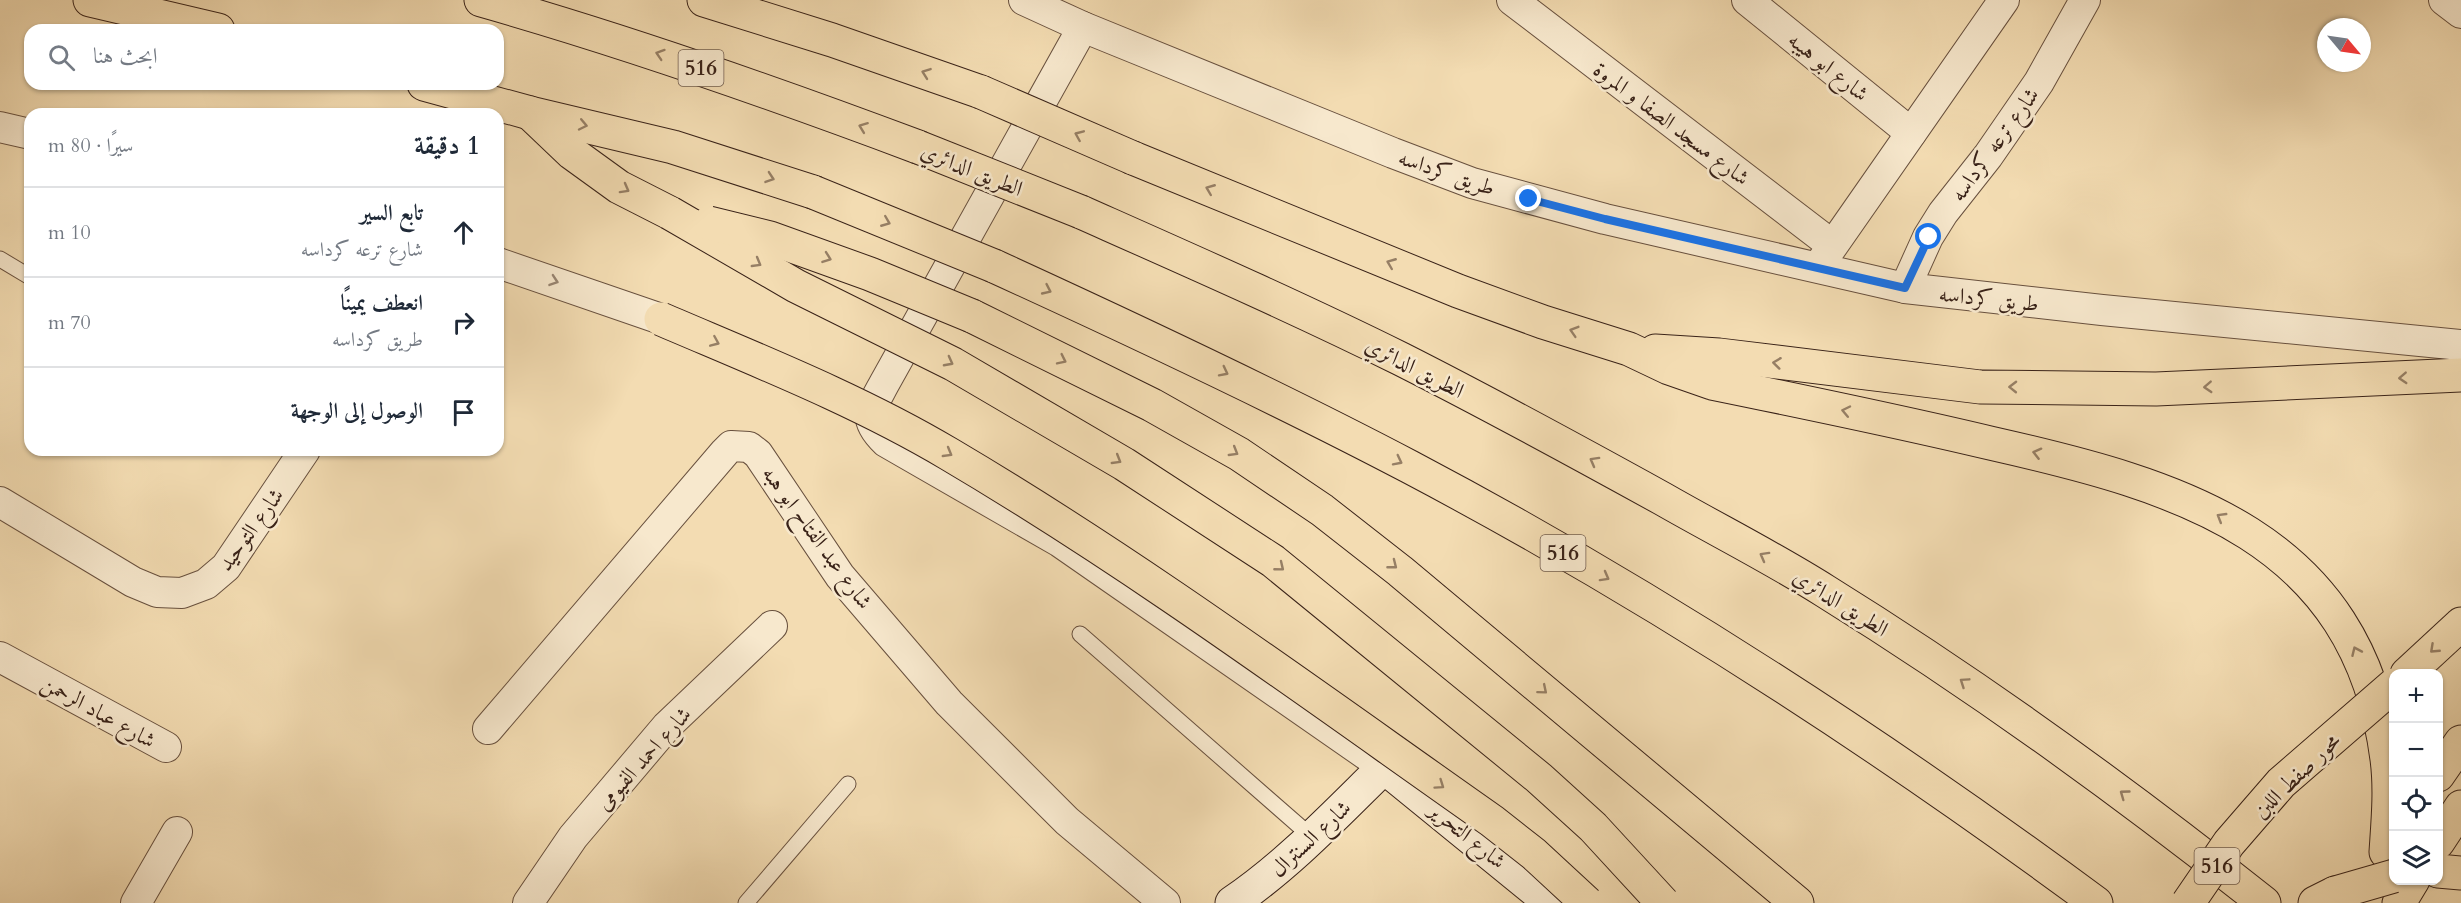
<!DOCTYPE html>
<html lang="ar">
<meta charset="utf-8">
<style>
body{margin:0;font-family:Cardo,Amiri,serif;background:#f2f2f3;color:#1f2937;direction:rtl}
.controls{position:absolute;right:18px;bottom:18px;display:grid;overflow:hidden;border-radius:12px;box-shadow:0 2px 4px #0004}
.controls button{width:54px;height:54px;display:grid;place-items:center;padding:0;border:0;border-bottom:2px solid #e0e1e3;background:#fff;color:#1f2937;font:30px sans-serif}
.compass{position:absolute;left:2317px;top:18px;width:54px;height:54px;border-radius:50%;background:#fff;box-shadow:0 2px 4px #0004;rotate:119deg}
.stop{position:absolute;width:18px;height:18px;margin:-14px;border:4px solid #1a73e8;border-radius:50%;background:#fff}
.stop.end{background:#1a73e8;border-color:#fff;box-shadow:0 2px 6px #0008}
.list{margin:0;padding:0;list-style:none}
h2{display:flex;justify-content:space-between;align-items:center;height:78px;margin:0;padding:0 24px;font-size:26px}
h2 small{font-size:20px;font-weight:400;color:#747a83}
.list li{display:grid;grid-template-columns:39px 1fr auto;gap:18px;align-items:center;box-sizing:border-box;height:90px;padding:0 24px;border-top:2px solid #e0e1e3}
.list b{display:block;font-size:22px;white-space:nowrap}
.list p{margin:0;font-size:20px;white-space:nowrap;color:#747a83}
.list em{font-size:20px;font-style:normal;color:#747a83}
.icon{flex:none;width:33px;height:33px;fill:none;stroke:currentColor;stroke-width:2;stroke-linecap:round;stroke-linejoin:round}
.map{position:relative;flex:none;width:2461px;height:903px;overflow:hidden;direction:ltr}
.search{position:absolute;background:#fff;box-shadow:0 2px 4px #0004;left:24px;top:24px;width:480px;height:66px;display:flex;align-items:center;gap:15px;box-sizing:border-box;padding:0 21px;border-radius:18px;color:#747a83;font-size:22px}
.panel{position:absolute;background:#fff;box-shadow:0 2px 4px #0004;left:24px;top:108px;width:480px;height:348px;border-radius:18px;direction:rtl}
.map>svg:first-child{display:block}
.lines{fill:none;stroke-linecap:round;stroke-linejoin:round}
.lane-casing{stroke:#68503e;stroke-width:17}
.street-casing{stroke:#68503e;stroke-width:32}
.secondary-casing{stroke:#392218;stroke-width:35}
.primary-casing{stroke:#392218;stroke-width:35}
.highway-casing{stroke:#392218;stroke-width:35}
.lane{stroke:#f7e8cd;stroke-width:15}
.street{stroke:#f7e8cd;stroke-width:30}
.secondary{stroke:#f7e8cd;stroke-width:33}
.primary{stroke:#f3dcb2;stroke-width:33}
.highway{stroke:#f3dcb2;stroke-width:33}
.primary-bridge-casing{stroke:#392218;stroke-width:35;stroke-linecap:butt}
.highway-bridge-casing{stroke:#392218;stroke-width:35;stroke-linecap:butt}
.primary-bridge{stroke:#f3dcb2;stroke-width:33}
.highway-bridge{stroke:#f3dcb2;stroke-width:33}
.oneway{stroke:#967f65}
.oneway2{stroke:#988572}
.route{stroke:#1a73e8;stroke-width:8}
.labels{text-anchor:middle;stroke-width:5;stroke-linejoin:round;paint-order:stroke}
.shield{fill:#f7e8cd;stroke:#725d4e;stroke-width:1.5}
.shield-label{font-size:21px;font-weight:bold;fill:#392218}
.street-label{font-size:22px;fill:#392218;stroke:#f7e8cd}
</style>
<div class="map">
<svg width="2461" height="903" viewBox="0 0 2461 903">
<rect width="100%" height="100%" fill="#f3dcb2"/>
<filter id="stains"><feTurbulence type="fractalNoise" baseFrequency=".00333" numOctaves="4"/><feColorMatrix values="0 0 0 0 .2 0 0 0 0 .09 0 0 0 0 .02 0 0 0 .5 -.17"/></filter>
<radialGradient id="worn" r=".72"><stop offset=".6" stop-color="#630" stop-opacity="0"/><stop offset="1" stop-color="#630" stop-opacity=".3"/></radialGradient>
<g class="lines">
<defs>
<g id="lane">
<polyline points="0,259 30,277"/>
<polyline points="1080,634 1313,838"/>
<polyline points="746,903 848,784"/>
</g>
<g id="street">
<polyline points="1024,0 1083,27 1393,153 1472,183 1605,219 1905,288 2102,310 2461,345"/>
<polyline points="1512,0 1832,245"/>
<polyline points="1747,0 1911,133"/>
<polyline points="2444,0 2461,13"/>
<path d="M1083,27L884,384C870,410 862,419 886,442L1060,542L1384,767"/>
<polyline points="0,127 30,134"/>
<polyline points="1822,261 2004,0"/>
<polyline points="498,263 661,319"/>
<polyline points="1905,288 1928,237 1943,213 1988,156 2039,82 2085,0"/>
<polyline points="0,502 133,582 157,592 182,593 206,584 226,567 305,450"/>
<polyline points="0,657 166,747"/>
<polyline points="488,729 725,452 731,446 749,447 758,454 840,576 949,703 1067,821 1165,903"/>
<polyline points="136,903 177,832"/>
<polyline points="528,903 573,837 667,726 772,626"/>
</g>
<path id="secondary" d="M1232,903C1288,865 1335,815 1384,767L1551,903"/>
<g id="primary">
<polyline points="2407,674 2461,624"/>
<polyline points="2438,775 2461,742"/>
<polyline points="2438,842 2461,807"/>
<polyline points="2399,903 2413,880"/>
</g>
<g id="highway">
<polyline points="90,0 218,30"/>
<path d="M481,0C629,42 774,93 918,147"/>
<polyline points="704,0 832,40 981,92"/>
<polyline points="424,84 530,113 673,147 813,192"/>
<polyline points="530,113 572,153 619,187 670,213"/>
<path d="M1133,158L1458,291L1543,322L1629,349L1669,368L1712,383C1805,402 1898,421 1990,443C2180,486 2358,536 2387,759C2391,790 2388,821 2386,852"/>
<path d="M1081,212C1189,260 1296,307 1401,359C1490,404 1576,451 1663,499C1717,530 1773,558 1825,591C1978,686 2123,791 2264,903"/>
<path d="M994,266C1134,330 1273,395 1410,467C1649,593 1878,742 2096,903"/>
<polyline points="972,316 1152,405 1239,454 1322,510 1400,571 1797,903"/>
<polyline points="1655,351 1719,355 1980,387 2156,389 2461,375"/>
<polyline points="2438,871 2461,873"/>
<polyline points="2315,903 2335,893"/>
</g>
</defs>
<use href="#lane" class="lane-casing"/>
<use href="#street" class="street-casing"/>
<use href="#secondary" class="secondary-casing"/>
<use href="#primary" class="primary-casing"/>
<use href="#highway" class="highway-casing"/>
<use href="#lane" class="lane"/>
<use href="#street" class="street"/>
<use href="#secondary" class="secondary"/>
<use href="#primary" class="primary"/>
<use href="#highway" class="highway"/>
<defs>
<polyline id="primary-bridge" points="2188,903 2229,843 2281,783 2394,685"/>
<g id="highway-bridge">
<polyline points="981,92 1133,158"/>
<polyline points="918,147 1081,212"/>
<polyline points="813,192 994,266"/>
<polyline points="670,213 796,286 953,364 1124,464 1273,561 1539,778 1593,827 1663,903"/>
<polyline points="709,223 770,238 870,274 972,316"/>
<path d="M661,319C759,361 858,400 949,454C1137,565 1314,696 1492,821L1534,854L1587,903"/>
<polyline points="2335,893 2394,876"/>
</g>
</defs>
<use href="#primary-bridge" class="primary-bridge-casing"/>
<use href="#highway-bridge" class="highway-bridge-casing"/>
<use href="#primary-bridge" class="primary-bridge"/>
<use href="#highway-bridge" class="highway-bridge"/>
</g>
<defs><path id="oneway-chevron" d="M-2-3.5L2.5 0L-2 3.5" fill="none" stroke-width="1.6" stroke-linecap="round" stroke-linejoin="round" transform="scale(1.5)"/></defs>
<g class="oneway">
<use href="#oneway-chevron" transform="translate(660 54) rotate(-162)"/>
<use href="#oneway-chevron" transform="translate(926 73) rotate(-160)"/>
<use href="#oneway-chevron" transform="translate(583 125) rotate(12)"/>
<use href="#oneway-chevron" transform="translate(863 127) rotate(-159)"/>
<use href="#oneway-chevron" transform="translate(1079 135) rotate(-157)"/>
<use href="#oneway-chevron" transform="translate(770 178) rotate(19)"/>
<use href="#oneway-chevron" transform="translate(625 189) rotate(29)"/>
<use href="#oneway-chevron" transform="translate(1210 189) rotate(-158)"/>
<use href="#oneway-chevron" transform="translate(886 222) rotate(22)"/>
<use href="#oneway-chevron" transform="translate(827 258) rotate(20)"/>
<use href="#oneway-chevron" transform="translate(757 263) rotate(30)"/>
<use href="#oneway-chevron" transform="translate(1391 263) rotate(-158)"/>
<use href="#oneway-chevron" transform="translate(1047 290) rotate(25)"/>
<use href="#oneway-chevron" transform="translate(1574 331) rotate(-163)"/>
<use href="#oneway-chevron" transform="translate(715 342) rotate(23)"/>
<use href="#oneway-chevron" transform="translate(1062 360) rotate(26)"/>
<use href="#oneway-chevron" transform="translate(949 362) rotate(28)"/>
<use href="#oneway-chevron" transform="translate(1777 363) rotate(-173)"/>
<use href="#oneway-chevron" transform="translate(1224 372) rotate(27)"/>
<use href="#oneway-chevron" transform="translate(2403 378) rotate(177)"/>
<use href="#oneway-chevron" transform="translate(2013 387) rotate(-179)"/>
<use href="#oneway-chevron" transform="translate(2208 387) rotate(177)"/>
<use href="#oneway-chevron" transform="translate(1846 411) rotate(-168)"/>
<use href="#oneway-chevron" transform="translate(1234 452) rotate(31)"/>
<use href="#oneway-chevron" transform="translate(948 453) rotate(30)"/>
<use href="#oneway-chevron" transform="translate(2037 453) rotate(-166)"/>
<use href="#oneway-chevron" transform="translate(1117 460) rotate(31)"/>
<use href="#oneway-chevron" transform="translate(1398 461) rotate(27)"/>
<use href="#oneway-chevron" transform="translate(1594 461) rotate(-151)"/>
<use href="#oneway-chevron" transform="translate(2221 517) rotate(-149)"/>
<use href="#oneway-chevron" transform="translate(1764 556) rotate(-151)"/>
<use href="#oneway-chevron" transform="translate(1393 565) rotate(38)"/>
<use href="#oneway-chevron" transform="translate(1280 567) rotate(39)"/>
<use href="#oneway-chevron" transform="translate(1605 577) rotate(29)"/>
<use href="#oneway-chevron" transform="translate(2434 649) rotate(137)"/>
<use href="#oneway-chevron" transform="translate(2356 651) rotate(-114)"/>
<use href="#oneway-chevron" transform="translate(1964 682) rotate(-146)"/>
<use href="#oneway-chevron" transform="translate(1543 690) rotate(40)"/>
<use href="#oneway-chevron" transform="translate(1440 785) rotate(35)"/>
<use href="#oneway-chevron" transform="translate(2124 794) rotate(-144)"/>
</g>
<use class="oneway2" href="#oneway-chevron" transform="translate(554 281) rotate(19)"/>
<g class="lines">
<polyline class="route" points="1529,199 1605,219 1905,288 1929,237"/>
</g>
<g class="labels">
<g class="shield">
<rect x="678.5" y="50" width="45" height="36" rx="4.5"/>
<rect x="1540.5" y="535" width="45" height="36" rx="4.5"/>
<rect x="2194.5" y="848" width="45" height="36" rx="4.5"/>
</g>
<g class="shield-label">
<text x="701" y="75">516</text>
<text x="1563" y="560">516</text>
<text x="2217" y="873">516</text>
</g>
<g class="street-label">
<text transform="translate(1829 66) rotate(39)" y="8">شارع ابو هيبه</text>
<text transform="translate(1672 123) rotate(37)" y="8">شارع مسجد الصفا و المروة</text>
<text transform="translate(1994 144) rotate(-54)" y="8">شارع ترعه كرداسه</text>
<text transform="translate(972 169) rotate(22)" y="8">الطريق الدائري</text>
<text transform="translate(1447 172) rotate(19)" y="8">طريق كرداسه</text>
<text transform="translate(1989 298) rotate(6)" y="8">طريق كرداسه</text>
<text transform="translate(1415 367) rotate(27)" y="8">الطريق الدائري</text>
<text transform="translate(250 529) rotate(-54)" y="8">شارع التوحيد</text>
<text transform="translate(818 537) rotate(54)" y="8">شارع عبد الفتاح ابو هبه</text>
<text transform="translate(1841 602) rotate(32)" y="8">الطريق الدائري</text>
<text transform="translate(99 711) rotate(29)" y="8">شارع عباد الرحمن</text>
<text transform="translate(643 758) rotate(-48)" y="8">شارع احمد الفيومى</text>
<text transform="translate(2296 775) rotate(-44)" y="8">محور صفط اللبن</text>
<text transform="translate(1468 835) rotate(39)" y="8">شارع التحرير</text>
<text transform="translate(1310 838) rotate(-43)" y="8">شارع السنترال</text>
</g>
</g>
<rect width="100%" height="100%" filter="url(#stains)"/>
<rect width="100%" height="100%" fill="url(#worn)"/>
</svg>
<div class="controls">
<button>+</button>
<button>−</button>
<button><svg class="icon" aria-label="locate" viewBox="0 0 24 24"><circle cx="12" cy="12" r="6"/><path d="M12 2v4M12 18v4M2 12h4M18 12h4"/></svg></button>
<button><svg class="icon" aria-label="layers" viewBox="0 0 24 24"><path d="M12 4l9 5-9 5-9-5zM3 14l9 5 9-5"/></svg></button>
</div>
<svg class="compass" viewBox="-18 -18 36 36"><path d="M0-13l5 13h-10z" fill="#e53935"/><path d="M0 13l5-13h-10z" fill="#747a83"/></svg>
<div class="stop" style="left:1929px;top:237px"></div>
<div class="stop end" style="left:1529px;top:199px"></div>
<div class="search"><svg class="icon" aria-label="search" viewBox="0 0 24 24"><circle cx="10" cy="10" r="6"/><path d="M15 15l6 6"/></svg>ابحث هنا</div>
<section class="panel">
<h2>1 دقيقة<small>سيرًا · 80 m</small></h2>
<ul class="list">
<li><svg class="icon" aria-label="ahead" viewBox="0 0 24 24"><path d="M12 20V5M6 11l6-6 6 6"/></svg><div><b>تابع السير</b><p>شارع ترعه كرداسه</p></div><em>10 m</em></li>
<li><svg class="icon" aria-label="right" viewBox="0 0 24 24"><path d="M7 20v-9h11M14 6l5 5-5 5"/></svg><div><b>انعطف يمينًا</b><p>طريق كرداسه</p></div><em>70 m</em></li>
<li><svg class="icon" aria-label="arrive" viewBox="0 0 24 24"><path d="M6 21V4h12l-3 4 3 4H6"/></svg><div><b>الوصول إلى الوجهة</b></div></li>
</ul>
</section>
</div>
